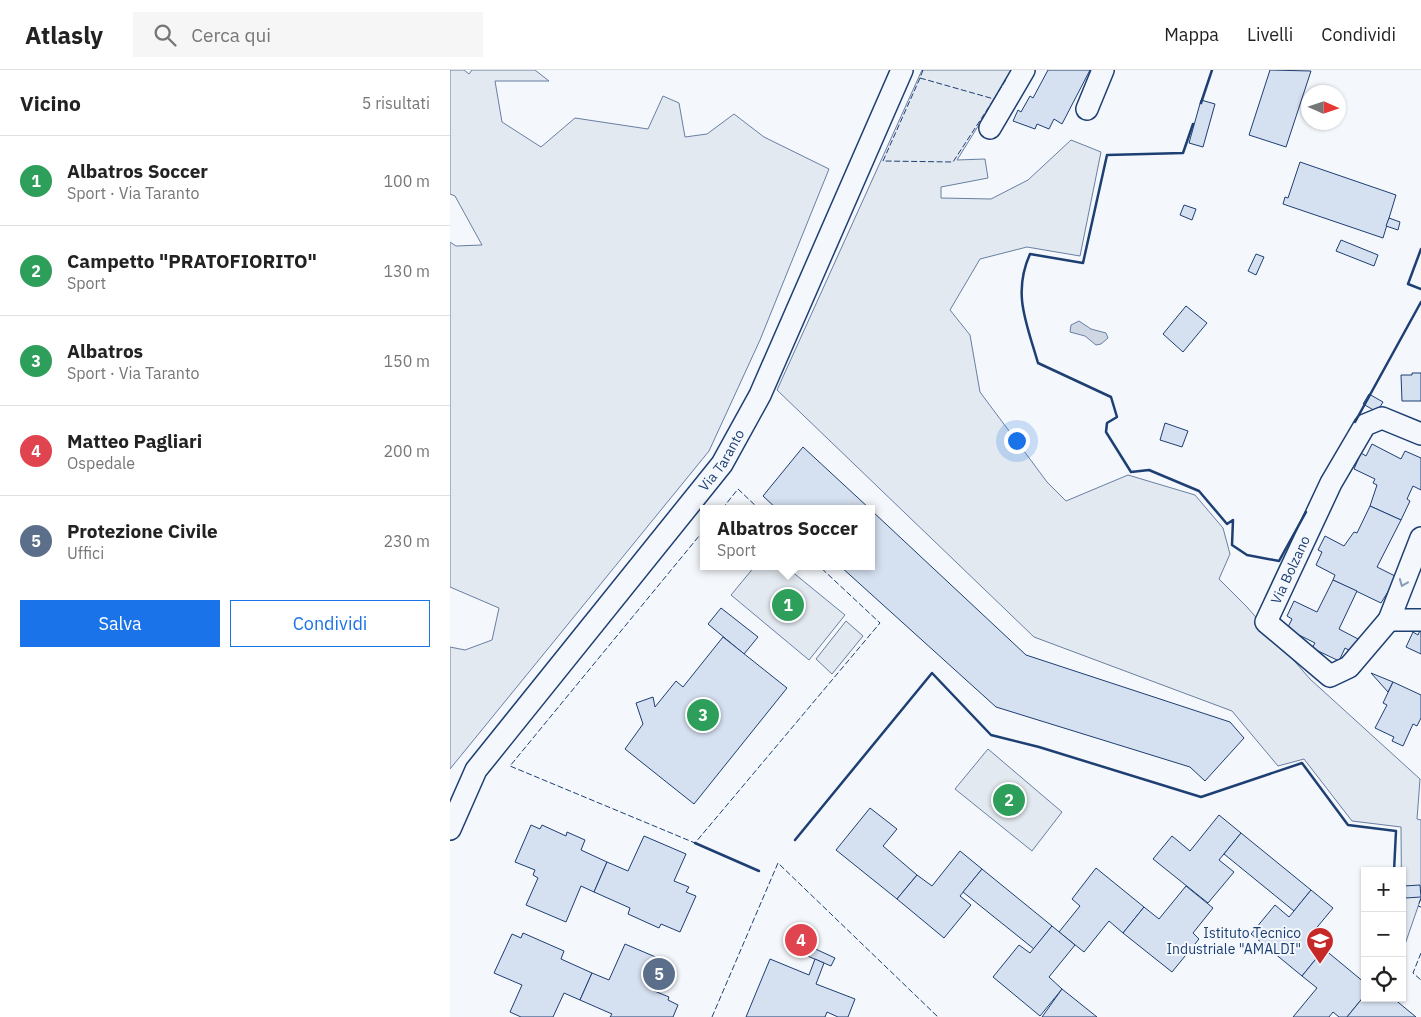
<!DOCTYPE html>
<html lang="it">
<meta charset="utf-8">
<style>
body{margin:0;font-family:"IBM Plex Sans",sans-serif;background:#f6f6f6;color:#222}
.controls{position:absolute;right:15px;bottom:15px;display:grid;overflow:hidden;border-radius:0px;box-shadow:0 1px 4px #0004}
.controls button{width:45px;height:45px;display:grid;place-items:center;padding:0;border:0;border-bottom:1px solid #e0e0e0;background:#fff;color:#222;font:25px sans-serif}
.compass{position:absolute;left:851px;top:15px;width:45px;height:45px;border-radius:50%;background:#fff;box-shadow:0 1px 4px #0004;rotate:93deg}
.you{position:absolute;left:566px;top:370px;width:18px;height:18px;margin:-12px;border:4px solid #fff;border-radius:50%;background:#1a73e8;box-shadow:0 0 0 8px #1a73e833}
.badge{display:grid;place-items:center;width:32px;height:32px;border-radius:50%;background:#1a73e8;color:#fff;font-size:16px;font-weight:700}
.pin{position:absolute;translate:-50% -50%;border:2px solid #fff;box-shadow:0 1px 5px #0006}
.popup{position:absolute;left:250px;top:435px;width:175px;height:65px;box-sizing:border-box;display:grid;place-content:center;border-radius:0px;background:#fff;filter:drop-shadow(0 1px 4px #0005);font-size:16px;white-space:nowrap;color:#767676}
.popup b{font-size:19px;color:#222}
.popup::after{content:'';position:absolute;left:50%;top:100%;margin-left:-10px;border:10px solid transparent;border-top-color:#fff}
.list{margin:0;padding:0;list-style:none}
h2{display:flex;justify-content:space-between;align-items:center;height:65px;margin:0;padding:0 20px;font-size:21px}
h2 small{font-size:16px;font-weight:400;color:#767676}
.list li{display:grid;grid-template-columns:32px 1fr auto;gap:15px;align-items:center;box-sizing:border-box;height:90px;padding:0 20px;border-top:1px solid #e0e0e0}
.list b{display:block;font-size:19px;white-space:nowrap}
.list p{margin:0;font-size:16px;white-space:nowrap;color:#767676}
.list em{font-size:16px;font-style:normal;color:#767676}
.actions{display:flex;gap:10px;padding:15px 20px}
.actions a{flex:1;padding:11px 0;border:1px solid #1a73e8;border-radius:0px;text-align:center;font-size:18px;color:#1a73e8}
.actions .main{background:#1a73e8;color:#fff}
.icon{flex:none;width:28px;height:28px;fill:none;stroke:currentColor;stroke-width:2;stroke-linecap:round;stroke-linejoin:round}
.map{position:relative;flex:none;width:971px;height:947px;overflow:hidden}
header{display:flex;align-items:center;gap:30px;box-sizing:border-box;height:70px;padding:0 25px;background:#fff;border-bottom:1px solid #e0e0e0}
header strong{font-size:24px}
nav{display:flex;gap:28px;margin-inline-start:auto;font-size:18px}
.search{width:350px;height:45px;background:#f6f6f6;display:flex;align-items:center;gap:12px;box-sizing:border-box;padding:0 18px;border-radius:0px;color:#767676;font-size:19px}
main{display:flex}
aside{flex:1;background:#fff}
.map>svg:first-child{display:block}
.green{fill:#e3e9f0;stroke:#687fa3}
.water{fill:#cfd7e4;stroke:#687fa3}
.building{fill:#d5e0f0;stroke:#1d3f73}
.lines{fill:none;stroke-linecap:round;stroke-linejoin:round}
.minor-casing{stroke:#1d3f73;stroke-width:24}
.minor{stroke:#f4f7fb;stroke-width:21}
.fence{stroke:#1d3f73;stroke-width:1;stroke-dasharray:6 2.5;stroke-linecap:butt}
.wall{stroke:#1d3f73;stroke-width:2.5}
.oneway{stroke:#889bb7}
.labels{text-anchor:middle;stroke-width:4;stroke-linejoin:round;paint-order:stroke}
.street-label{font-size:14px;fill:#1d3f73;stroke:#f4f7fb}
.poi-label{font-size:14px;fill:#1d3f73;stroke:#f4f7fb;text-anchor:end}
</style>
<header>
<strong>Atlasly</strong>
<div class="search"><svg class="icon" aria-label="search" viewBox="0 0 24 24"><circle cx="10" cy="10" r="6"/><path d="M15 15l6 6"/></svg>Cerca qui</div>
<nav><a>Mappa</a><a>Livelli</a><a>Condividi</a></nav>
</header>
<main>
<aside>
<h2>Vicino<small>5 risultati</small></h2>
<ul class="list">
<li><span class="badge" style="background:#2e9e5b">1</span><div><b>Albatros Soccer</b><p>Sport · Via Taranto</p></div><em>100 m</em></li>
<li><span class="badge" style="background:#2e9e5b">2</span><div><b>Campetto &quot;PRATOFIORITO&quot;</b><p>Sport</p></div><em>130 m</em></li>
<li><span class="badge" style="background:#2e9e5b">3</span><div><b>Albatros</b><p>Sport · Via Taranto</p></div><em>150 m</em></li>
<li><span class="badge" style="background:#e0444e">4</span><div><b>Matteo Pagliari</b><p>Ospedale</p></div><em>200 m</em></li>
<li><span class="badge" style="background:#5c6f8a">5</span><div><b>Protezione Civile</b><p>Uffici</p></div><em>230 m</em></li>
</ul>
<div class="actions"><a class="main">Salva</a><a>Condividi</a></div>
</aside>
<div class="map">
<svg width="971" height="947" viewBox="0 0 971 947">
<rect width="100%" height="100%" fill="#f4f7fb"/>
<g class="green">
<polygon points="0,0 14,0 19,4 22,0 85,0 99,11 45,11 52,52 91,77 125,48 198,59 213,26 229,33 235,67 257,64 284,44 314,67 379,99 310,270 259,381 0,699 0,577 15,580 42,570 49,538 0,517 0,172 6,176 32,175 5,126 0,124"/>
<polygon points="472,0 563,0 507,90 535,89 538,108 491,117 491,128 541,129 578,110 621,70 651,82 630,186 577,177 530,189 500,240 520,265 530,322 597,412 616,431 678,405 745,425 773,458 780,484 769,509 797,537 860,609 970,709 967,749 971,750 971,828 952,883 951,757 902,751 854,689 828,696 782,641 584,567 327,320"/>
<polygon points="305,496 335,496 395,545 359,590 281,525"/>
<polygon points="396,551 413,566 382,604 366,589"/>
<polygon points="538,679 612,742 582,781 505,719"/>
</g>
<polygon class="water" points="629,251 641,259 656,263 658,268 651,274 646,275 635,266 620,262 621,255"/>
<g class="building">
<polygon points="598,0 640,0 612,54 604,49 599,59 587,54 585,59 563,51 568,40 571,42 580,26 583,28"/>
<polygon points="820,0 861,1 836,77 799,65"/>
<polygon points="751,30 765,34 753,77 739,73"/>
<polygon points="850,92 946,125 933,168 833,134 835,127 838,128"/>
<polygon points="734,135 746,139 742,150 730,145"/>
<polygon points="939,148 950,152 948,160 936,156"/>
<polygon points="891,170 928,185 924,196 886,181"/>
<polygon points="806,184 814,187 806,205 798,201"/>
<polygon points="736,236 757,253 733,282 713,264"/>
<polygon points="962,303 971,303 971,331 952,331 951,305 962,305"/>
<polygon points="919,324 933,332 927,342 913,334"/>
<polygon points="715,353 738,361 732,377 710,370"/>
<polygon points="922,374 951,389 955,381 971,388 971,420 963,416 957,429 960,431 951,450 920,436 927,415 923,413 925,409 904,399 911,383 916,386"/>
<polygon points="353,377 420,439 327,439 313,426"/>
<polygon points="920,436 951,450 927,497 947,507 931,533 883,510 885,505 866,495 872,482 868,480 875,466 894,476 904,462 907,463"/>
<polygon points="422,441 576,585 780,652 794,668 755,711 740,697 546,637 390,496 422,496"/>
<polygon points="883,510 907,521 889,559 910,570 904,583 895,578 889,591 862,578 865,573 837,559 842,549 837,546 844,531 867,542"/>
<polygon points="271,538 308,567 294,584 258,554"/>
<polygon points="971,558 971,584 956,577 963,562 968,565"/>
<polygon points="273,567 337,618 244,734 175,679 193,654 186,633 203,627 205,637 226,611 233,617"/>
<polygon points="921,603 943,612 938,622"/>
<polygon points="943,612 971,625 971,648 967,656 963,654 953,676 942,671 944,667 925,658 937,635 933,633"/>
<polygon points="420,738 447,759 433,776 467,805 447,829 386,780"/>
<polygon points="769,745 791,763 769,790 784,802 758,833 703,789 722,766 740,781"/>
<polygon points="81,755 90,759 92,755 116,766 117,762 135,770 131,780 157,792 144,822 131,816 116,852 76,835 88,808 83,805 85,800 65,792"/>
<polygon points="791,763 861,820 844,841 774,784"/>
<polygon points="194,766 236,784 224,811 239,817 236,822 246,826 230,862 211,854 209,858 178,844 180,838 144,822 157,792 178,801"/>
<polygon points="510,781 532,799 510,826 521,835 494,868 447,829 467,805 482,816"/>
<polygon points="646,798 694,837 673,863 659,851 634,882 609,862 630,836 622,829"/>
<polygon points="532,799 602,856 584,879 513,822"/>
<polygon points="970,815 971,827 955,828 954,816"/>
<polygon points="736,816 763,838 743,863 749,869 722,902 673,863 694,837 709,849"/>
<polygon points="861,820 883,838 859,867 874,879 852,906 801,864 825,835 839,847"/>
<polygon points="602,856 625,875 599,907 612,919 590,946 543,907 569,875 580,883"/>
<polygon points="73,863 114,881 111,889 142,903 130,930 114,923 103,947 71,947 60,942 72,915 44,903 62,864 71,868"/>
<polygon points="175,874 215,891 202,920 219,927 218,930 228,935 223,947 160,947 162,944 130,930 142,903 159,910"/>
<polygon points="359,876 385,888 381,896 355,885"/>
<polygon points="874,879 915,913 915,925 897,947 889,947 883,942 879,947 843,947 867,918 852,906"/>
<polygon points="320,889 359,905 365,889 374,893 366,914 405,929 398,947 388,947 377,942 375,947 296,947"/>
<polygon points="612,919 647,947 592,947"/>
<polygon points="915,925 915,928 943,928 966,947 897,947"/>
</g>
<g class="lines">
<defs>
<g id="minor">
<polyline points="637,39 653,0"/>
<polyline points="540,58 574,0"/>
<polyline points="971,468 939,550 971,550"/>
<path id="s1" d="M939,550L899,597L880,606L816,552L881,413L915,355L932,348L971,364"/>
<path id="s2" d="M0,759L26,700L272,394L310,325L452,0"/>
</g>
</defs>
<use href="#minor" class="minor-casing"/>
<use href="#minor" class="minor"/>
<g class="fence">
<polyline points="473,0 470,8 544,29 557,8"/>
<polyline points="470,8 433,91 503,92 544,29"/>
<polyline points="272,439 288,419 309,439"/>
<polyline points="254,460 60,696 245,773 430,553 369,496"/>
<polyline points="971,828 968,836 971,837"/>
<polyline points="971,883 963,903 971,910"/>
<polyline points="262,947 328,793 488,947"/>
</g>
<g class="wall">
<polyline points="751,33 762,0"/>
<path d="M743,54L733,83L657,85L633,193L580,184C562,224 577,254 588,293L661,327L667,347L657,353L656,362L681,402L699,400L749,421L777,454L783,450L782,475L797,485L829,491L856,442"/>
<polyline points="971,179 958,214 971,219"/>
<polyline points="905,352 971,232"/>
<polyline points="345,770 482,603 541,665 589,677 751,727 852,693 898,755 946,761 944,801"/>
<polyline points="245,773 309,801"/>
</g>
</g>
<defs><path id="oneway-chevron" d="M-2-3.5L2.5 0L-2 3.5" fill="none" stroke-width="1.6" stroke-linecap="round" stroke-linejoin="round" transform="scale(1.25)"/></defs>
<use class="oneway" href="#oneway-chevron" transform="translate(953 513) rotate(112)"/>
<defs>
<symbol id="school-pin" viewBox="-11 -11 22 30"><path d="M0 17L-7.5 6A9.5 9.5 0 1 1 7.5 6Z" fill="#c62828" stroke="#f4f7fb"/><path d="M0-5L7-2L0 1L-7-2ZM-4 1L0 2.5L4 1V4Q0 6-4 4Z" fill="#fff"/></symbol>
</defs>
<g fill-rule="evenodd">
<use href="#school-pin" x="854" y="855" width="32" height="43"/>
</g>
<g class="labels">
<g class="street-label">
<text dy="5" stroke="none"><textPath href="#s2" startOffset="460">Via Taranto</textPath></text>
<text dy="5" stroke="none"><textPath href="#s1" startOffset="224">Via Bolzano</textPath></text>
</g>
<g class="poi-label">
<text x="851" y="868">Istituto Tecnico<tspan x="851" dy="16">Industriale "AMALDI"</tspan></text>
</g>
</g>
</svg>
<div class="controls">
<button>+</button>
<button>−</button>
<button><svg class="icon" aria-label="locate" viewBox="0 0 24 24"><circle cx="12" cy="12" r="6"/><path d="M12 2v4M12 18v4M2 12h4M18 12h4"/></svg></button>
</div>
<svg class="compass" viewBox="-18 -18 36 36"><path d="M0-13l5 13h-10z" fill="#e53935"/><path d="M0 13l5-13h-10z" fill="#767676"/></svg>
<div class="you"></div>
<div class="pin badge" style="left:338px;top:535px;background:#2e9e5b">1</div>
<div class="popup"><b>Albatros Soccer</b>Sport</div>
<div class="pin badge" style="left:559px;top:730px;background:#2e9e5b">2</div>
<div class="pin badge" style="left:253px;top:645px;background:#2e9e5b">3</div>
<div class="pin badge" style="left:351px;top:870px;background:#e0444e">4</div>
<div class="pin badge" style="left:209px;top:904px;background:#5c6f8a">5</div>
</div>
</main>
